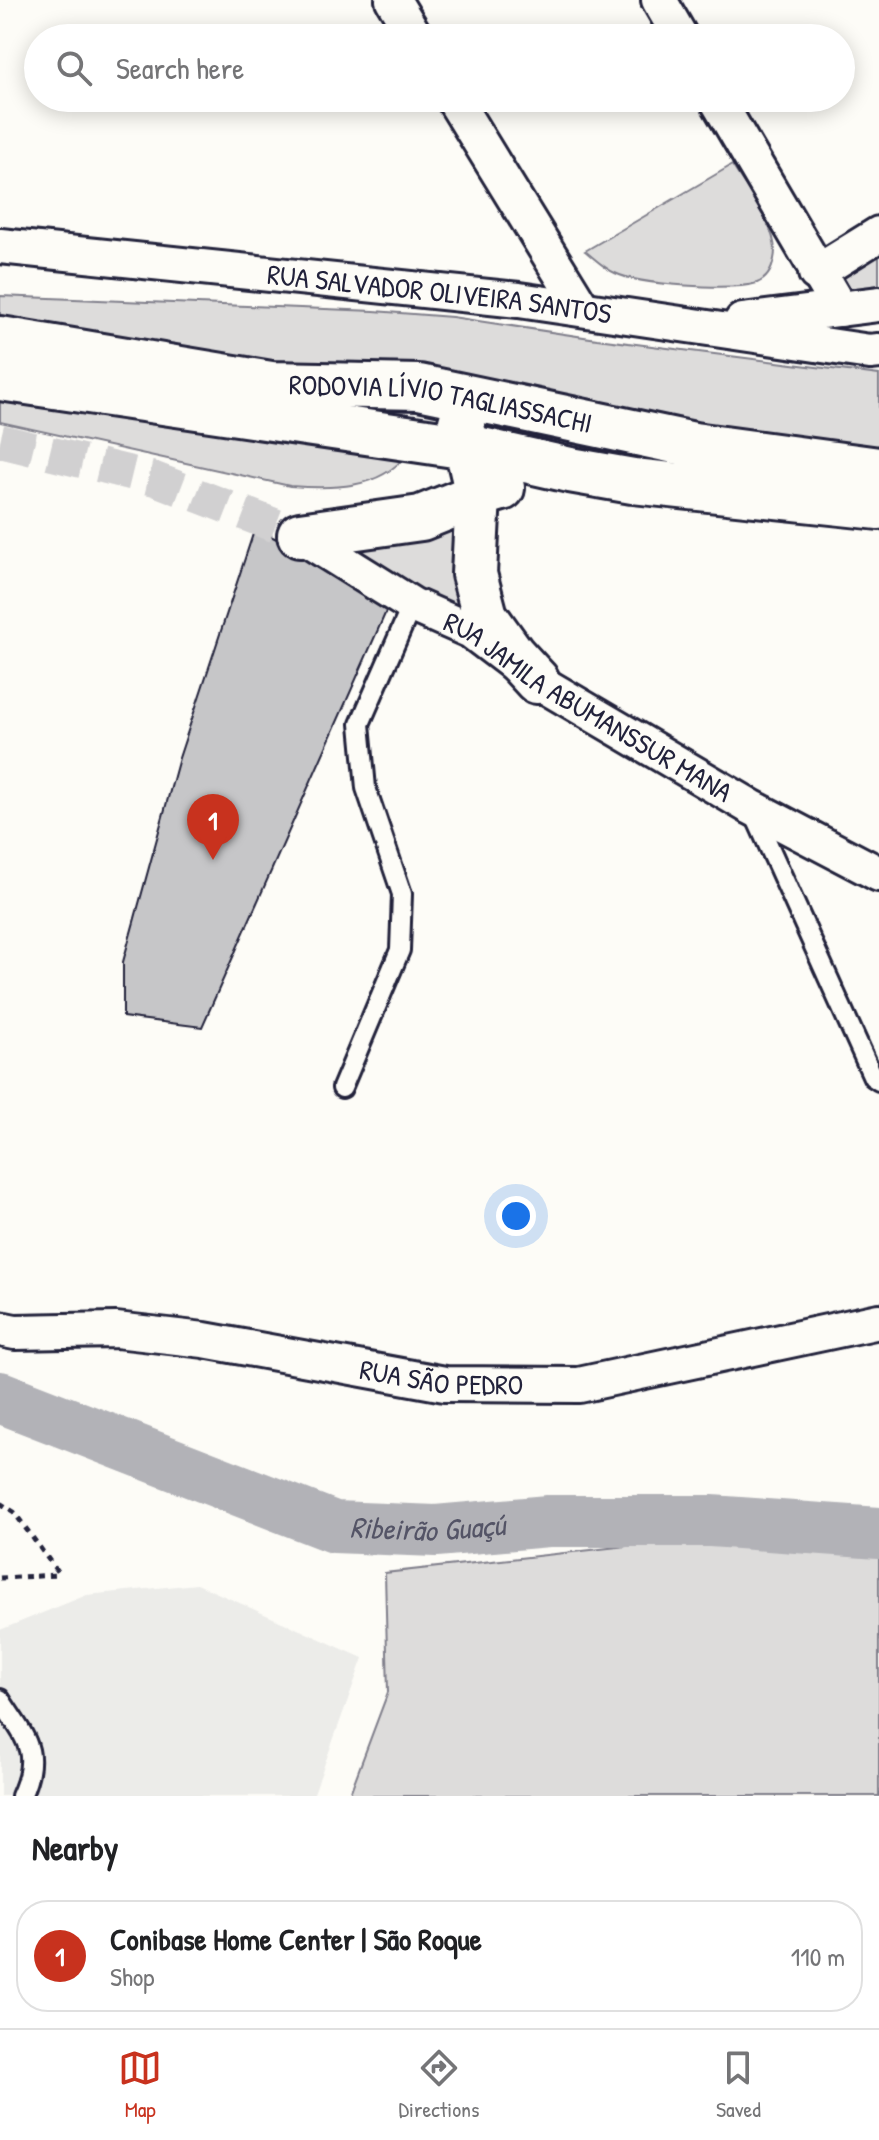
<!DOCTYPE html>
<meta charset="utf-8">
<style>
body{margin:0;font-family:"Patrick Hand",sans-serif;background:#f6f6f6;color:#202124}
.you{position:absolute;left:516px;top:1216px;width:28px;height:28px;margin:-20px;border:6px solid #fff;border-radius:50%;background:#1a73e8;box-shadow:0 0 0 12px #1a73e833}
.badge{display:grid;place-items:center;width:52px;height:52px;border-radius:50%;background:#c8321e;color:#fff;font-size:26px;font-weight:700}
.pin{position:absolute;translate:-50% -66px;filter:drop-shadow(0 2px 4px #0008)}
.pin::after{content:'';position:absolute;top:42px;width:28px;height:24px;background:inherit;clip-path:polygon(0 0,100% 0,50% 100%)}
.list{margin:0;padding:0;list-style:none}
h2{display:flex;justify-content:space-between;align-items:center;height:104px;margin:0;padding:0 32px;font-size:34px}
h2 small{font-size:26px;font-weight:400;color:#757577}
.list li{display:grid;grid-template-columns:52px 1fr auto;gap:24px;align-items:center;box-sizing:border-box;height:112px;margin:0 16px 16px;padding:0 16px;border:2px solid #e0e0e0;border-radius:32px}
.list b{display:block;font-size:30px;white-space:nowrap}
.list p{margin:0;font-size:26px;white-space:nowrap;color:#757577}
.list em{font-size:26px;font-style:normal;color:#757577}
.icon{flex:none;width:44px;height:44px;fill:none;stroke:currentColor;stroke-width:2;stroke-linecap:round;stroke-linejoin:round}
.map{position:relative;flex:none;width:879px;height:1796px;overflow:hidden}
.search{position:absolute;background:#fff;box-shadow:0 4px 20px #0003;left:24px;right:24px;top:24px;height:88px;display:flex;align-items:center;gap:20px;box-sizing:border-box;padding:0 28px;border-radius:44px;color:#757577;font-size:30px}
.sheet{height:232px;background:#fff}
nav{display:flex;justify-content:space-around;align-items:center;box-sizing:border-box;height:112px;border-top:2px solid #e0e0e0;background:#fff;font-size:22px;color:#757577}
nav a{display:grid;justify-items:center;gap:4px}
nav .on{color:#c8321e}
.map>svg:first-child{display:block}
.built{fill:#ecece9}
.green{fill:#dddcdb;stroke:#807f8b;stroke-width:2}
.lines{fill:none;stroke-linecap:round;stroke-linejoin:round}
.river{stroke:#b2b2b7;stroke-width:52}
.building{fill:#c6c6c8;stroke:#22223b;stroke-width:2}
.street-tunnel{stroke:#d1d0d1;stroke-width:34;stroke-dasharray:34 17;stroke-linecap:butt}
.lane-casing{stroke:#22223b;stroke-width:24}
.street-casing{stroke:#22223b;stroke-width:40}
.highway-casing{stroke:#22223b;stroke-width:50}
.path{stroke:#22223b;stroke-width:5;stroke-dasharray:6 6;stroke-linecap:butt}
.lane{stroke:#fdfcf7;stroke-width:18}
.street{stroke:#fdfcf7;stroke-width:34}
.highway{stroke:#fdfcf7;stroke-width:44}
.labels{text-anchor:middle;stroke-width:7;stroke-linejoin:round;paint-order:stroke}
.street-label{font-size:28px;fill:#22223b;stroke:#fdfcf7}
.water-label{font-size:30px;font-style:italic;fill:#545466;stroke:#fdfcf7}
</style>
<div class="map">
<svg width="879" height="1796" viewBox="0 0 879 1796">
<rect width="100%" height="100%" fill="#fdfcf7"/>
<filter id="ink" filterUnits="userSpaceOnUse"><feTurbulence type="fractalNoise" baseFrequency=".0125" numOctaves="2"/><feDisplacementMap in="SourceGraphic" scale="16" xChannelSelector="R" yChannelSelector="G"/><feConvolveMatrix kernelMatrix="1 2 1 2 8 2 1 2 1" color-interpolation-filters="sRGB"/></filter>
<g filter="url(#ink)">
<polygon class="built" points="197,1584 363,1658 313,1796 0,1796 0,1630 87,1595"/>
<g class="green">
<path d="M732,165C746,188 781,231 774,259C772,270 767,279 757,283C731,291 639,285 615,273C604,268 594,258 585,251Z"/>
<polygon points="879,242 879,296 840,292 829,273"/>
<polygon points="0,296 374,311 452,317 597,339 879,375 879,453 0,329"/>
<path d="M0,384L406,455C379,490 331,489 290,486L0,422Z"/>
<polygon points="481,422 696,465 489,449"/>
<polygon points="458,522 473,622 342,543"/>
<polygon points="879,1518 879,1796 349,1796 388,1692 385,1573"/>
</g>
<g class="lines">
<path class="river" id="s1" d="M0,1397L334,1527L436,1531L548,1521H711L879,1533"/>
</g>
<polygon class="building" points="255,528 392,598 202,1027 123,1017 123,962 179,758"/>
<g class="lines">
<polyline class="street-tunnel" points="0,441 155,479 300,535"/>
<defs>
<g id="lane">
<polyline points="752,809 873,1077 879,1081"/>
<polyline points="342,1088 400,950 402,894 366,788 360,724 412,605"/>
<path d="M0,1699C24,1737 42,1750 21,1796"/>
</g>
<g id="street">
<polyline points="393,0 416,38"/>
<polyline points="659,0 681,38"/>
<polyline points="453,98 582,308"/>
<polyline points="716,98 840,309"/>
<path id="s2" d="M0,246L519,300L870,352L879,351"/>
<polyline points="816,273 879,234"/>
<polyline points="742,321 879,304"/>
<path id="s3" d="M300,535L412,605L471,631L537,681L751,807L879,874"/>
<path id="s4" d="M0,1329L15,1332L116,1330L204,1340L445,1384L579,1385L879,1321"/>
</g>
<g id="highway">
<path id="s5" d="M0,339L271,384L419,387L694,445L879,470"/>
<polyline points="0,378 468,447 570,470 633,481 879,507"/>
<polyline points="461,422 478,495 474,574 485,616 513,655 537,681"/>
<polyline points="300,535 421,518 478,495 502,488"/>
</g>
</defs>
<use href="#lane" class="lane-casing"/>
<use href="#street" class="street-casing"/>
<use href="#highway" class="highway-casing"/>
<g class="path">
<polyline points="0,1503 14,1512 59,1574"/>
<polyline points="0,1578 59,1575"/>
</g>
<use href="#lane" class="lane"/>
<use href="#street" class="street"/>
<use href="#highway" class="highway"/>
</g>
</g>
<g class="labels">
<g class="street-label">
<text dy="10" stroke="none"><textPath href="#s2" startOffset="442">RUA SALVADOR OLIVEIRA SANTOS</textPath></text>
<text dy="10" stroke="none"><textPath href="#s5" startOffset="446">RODOVIA LÍVIO TAGLIASSACHI</textPath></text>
<text dy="10" stroke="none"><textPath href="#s3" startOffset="336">RUA JAMILA ABUMANSSUR MANA</textPath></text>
<text dy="10" stroke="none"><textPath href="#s4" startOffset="446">RUA SÃO PEDRO</textPath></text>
</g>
<g class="water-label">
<text dy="10" stroke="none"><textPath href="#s1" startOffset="452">Ribeirão Guaçú</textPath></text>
</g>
</g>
</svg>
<div class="you"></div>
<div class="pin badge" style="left:213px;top:860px">1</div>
<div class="search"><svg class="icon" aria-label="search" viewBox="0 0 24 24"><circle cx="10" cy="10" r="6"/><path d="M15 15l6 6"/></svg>Search here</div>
</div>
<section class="sheet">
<h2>Nearby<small></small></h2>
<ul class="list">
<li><span class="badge">1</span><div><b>Conibase Home Center | São Roque</b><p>Shop</p></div><em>110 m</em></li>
</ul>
</section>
<nav>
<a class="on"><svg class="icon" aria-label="map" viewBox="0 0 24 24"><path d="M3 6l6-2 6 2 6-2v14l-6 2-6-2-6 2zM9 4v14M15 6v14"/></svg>Map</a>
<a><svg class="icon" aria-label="directions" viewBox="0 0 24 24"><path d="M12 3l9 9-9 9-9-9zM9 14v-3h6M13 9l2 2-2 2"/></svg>Directions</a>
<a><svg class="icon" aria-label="saved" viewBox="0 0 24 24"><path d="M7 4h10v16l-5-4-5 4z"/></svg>Saved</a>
</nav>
